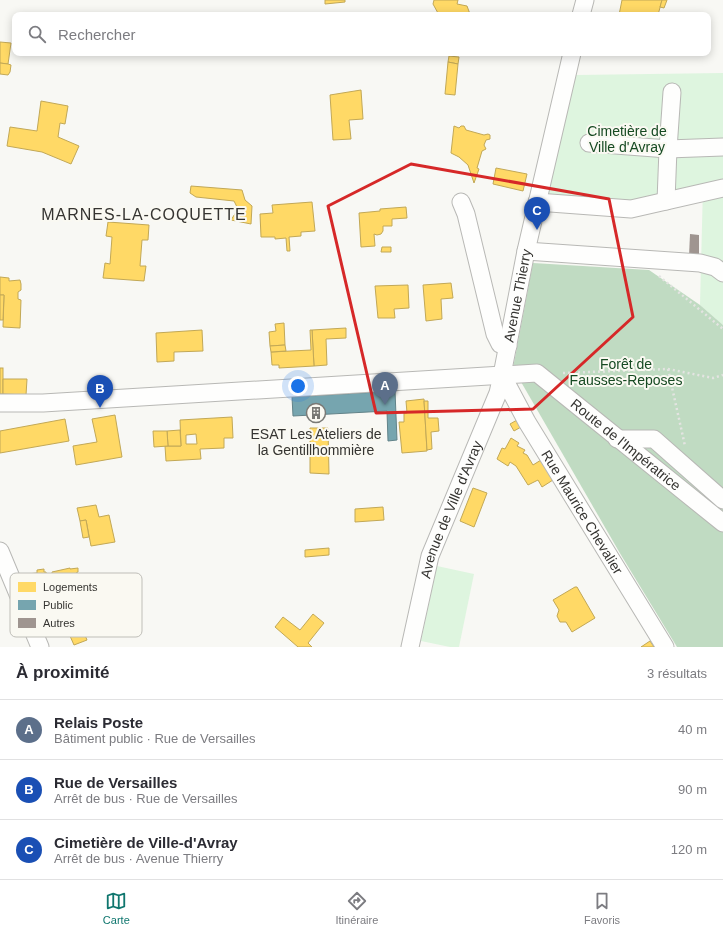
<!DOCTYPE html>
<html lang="fr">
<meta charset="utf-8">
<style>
body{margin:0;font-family:Arial,sans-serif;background:#f2f2f3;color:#2b2b33}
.you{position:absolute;left:298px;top:386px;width:14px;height:14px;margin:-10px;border:3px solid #fff;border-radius:50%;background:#1a73e8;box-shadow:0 0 0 6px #1a73e833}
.badge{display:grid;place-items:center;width:26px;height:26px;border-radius:50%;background:#0f766e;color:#fff;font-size:13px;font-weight:700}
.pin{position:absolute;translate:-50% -33px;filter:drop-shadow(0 1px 2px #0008)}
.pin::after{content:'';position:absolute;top:21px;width:14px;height:12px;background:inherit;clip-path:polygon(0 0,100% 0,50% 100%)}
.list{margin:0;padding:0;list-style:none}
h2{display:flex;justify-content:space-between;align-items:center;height:52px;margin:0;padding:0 16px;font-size:17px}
h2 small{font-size:13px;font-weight:400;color:#7c7c81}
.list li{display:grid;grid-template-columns:26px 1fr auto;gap:12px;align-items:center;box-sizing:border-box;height:60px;padding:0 16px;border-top:1px solid #e1e1e2}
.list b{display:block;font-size:15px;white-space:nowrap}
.list p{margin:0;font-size:13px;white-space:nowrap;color:#7c7c81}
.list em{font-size:13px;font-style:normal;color:#7c7c81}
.icon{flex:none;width:22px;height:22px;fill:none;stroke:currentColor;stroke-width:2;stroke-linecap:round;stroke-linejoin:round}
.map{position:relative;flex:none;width:723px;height:647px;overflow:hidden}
.search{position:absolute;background:#fff;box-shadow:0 2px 10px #0003;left:12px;right:12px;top:12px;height:44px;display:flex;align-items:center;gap:10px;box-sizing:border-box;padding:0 14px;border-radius:8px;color:#7c7c81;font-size:15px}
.sheet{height:232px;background:#fff}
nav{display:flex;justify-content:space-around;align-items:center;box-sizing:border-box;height:56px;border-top:1px solid #e1e1e2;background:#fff;font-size:11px;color:#7c7c81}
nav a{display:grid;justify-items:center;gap:2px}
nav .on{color:#0f766e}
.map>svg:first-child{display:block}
.green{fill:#def5df}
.forest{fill:#c0dbc2}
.homes{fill:#ffd966;stroke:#c2a856;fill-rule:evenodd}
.public{fill:#76a5af;stroke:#628389}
.building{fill:#9f9590}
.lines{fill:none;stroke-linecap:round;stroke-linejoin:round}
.minor-casing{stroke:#b8b8b5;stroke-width:19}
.path{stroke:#e4e4e2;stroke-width:2.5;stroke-dasharray:2 3;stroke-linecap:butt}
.minor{stroke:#fefefd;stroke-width:17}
.marked{fill:none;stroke:#d62828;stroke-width:3;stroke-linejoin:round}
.labels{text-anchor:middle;stroke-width:4;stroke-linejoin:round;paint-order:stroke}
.park-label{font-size:14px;fill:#164a22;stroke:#faf9f2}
.street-label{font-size:14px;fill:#353431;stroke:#faf9f2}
.poi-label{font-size:14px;fill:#353431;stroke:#faf9f2}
.quarter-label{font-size:16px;letter-spacing:1px;fill:#353431;stroke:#faf9f2}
.key{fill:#faf9f2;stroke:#bfbeb8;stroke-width:1}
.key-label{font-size:11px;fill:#353431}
</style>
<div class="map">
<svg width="723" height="647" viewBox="0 0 723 647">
<rect width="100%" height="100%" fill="#f8f8f4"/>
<g class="green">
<polygon points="723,73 723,325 700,305 703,186 631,204 545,197 576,75"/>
<polygon points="437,566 474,574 459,647 450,647 421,641"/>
</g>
<polygon class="forest" points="533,263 649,270 700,305 723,325 723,647 677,647 621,555 513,368"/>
<g class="homes">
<polygon points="325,0 345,0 345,2 325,4"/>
<polygon points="434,0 458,0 457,4 467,6 470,14 468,15 439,15 433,4"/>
<polygon points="622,0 662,0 658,15 619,15"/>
<polygon points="662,0 667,0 664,8 660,7"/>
<polygon points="0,42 11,43 8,64 0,63"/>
<polygon points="449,56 459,57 458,64 448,62"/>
<polygon points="448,62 458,64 455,95 445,94"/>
<polygon points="0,63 8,64 11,65 10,72 8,75 0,74"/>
<polygon points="361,90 363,119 349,120 351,139 333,140 330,95"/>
<polygon points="41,101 68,106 65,124 60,123 58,137 79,146 71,164 42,152 7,146 10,127 37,131"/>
<polygon points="454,126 459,128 461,126 464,126 466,130 484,135 488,134 490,135 490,139 486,140 484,145 486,149 482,151 477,168 479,169 474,183 468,165 459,157 451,153"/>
<polygon points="496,168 527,174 523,191 493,184"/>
<polygon points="191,186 242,190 245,200 252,206 251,224 231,220 238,209 234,201 196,197 190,193"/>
<polygon points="312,202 315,231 301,232 301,236 289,237 290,251 287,251 286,238 275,239 275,237 261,237 260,214 273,213 272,205"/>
<polygon points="406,207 407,218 392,219 392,226 383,226 383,231 381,234 377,235 374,234 375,246 361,247 359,213 380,211 380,209"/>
<polygon points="108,222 149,225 148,240 142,240 140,266 146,266 144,281 103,278 105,263 110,264 112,237 106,236"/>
<polygon points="382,247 391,247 391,252 381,252"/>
<polygon points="0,277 9,278 9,281 20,280 21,284 21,290 18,292 18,299 21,300 20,328 3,327 4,295 0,295"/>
<polygon points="451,283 453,298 441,299 442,319 426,321 423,285"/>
<polygon points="408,285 409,308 394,309 395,318 378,318 375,286"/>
<polygon points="0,295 4,295 3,320 0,320"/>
<polygon points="284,323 285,345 270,346 269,332 276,331 275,324"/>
<polygon points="346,328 346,338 326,339 327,365 314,366 312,330"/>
<polygon points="202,330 203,351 174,352 174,361 157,362 156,333"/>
<polygon points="310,330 312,330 314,366 279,368 279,365 272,365 271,352 311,350"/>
<polygon points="285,345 286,351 271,352 270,346"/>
<rect x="0" y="368" width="3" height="26"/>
<polygon points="3,379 27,379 26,395 3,394"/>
<polygon points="424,399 427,451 402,453 399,422 404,422 404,413 407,413 406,401"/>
<polygon points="424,401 428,401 428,418 438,418 439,431 431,432 432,449 427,450"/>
<polygon points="115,415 122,457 76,465 73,446 97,442 92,419"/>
<path d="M232,417L233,438H224V448L200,449L201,459L166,461L165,446H181L180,420ZM196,434L197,444H186V435Z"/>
<polygon points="65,419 69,441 0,453 0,431"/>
<polygon points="517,420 521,427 514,431 510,424"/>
<polygon points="310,428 328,428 329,474 310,473"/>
<polygon points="180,430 181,446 168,446 167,431"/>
<polygon points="153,431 167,431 168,446 154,447"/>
<polygon points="511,438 519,443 517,446 525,450 523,453 527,455 533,465 541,460 553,480 542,487 538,480 528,485 516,466 510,462 508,466 497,459 502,448 505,449"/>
<polygon points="473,488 487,493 474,527 460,521"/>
<polygon points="96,505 99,517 109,515 115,542 91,546 86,520 80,521 77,508"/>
<polygon points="383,507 384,520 355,522 355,509"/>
<polygon points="86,520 89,537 83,538 80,521"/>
<polygon points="329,548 329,555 305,557 305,550"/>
<polygon points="70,568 70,569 78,568 78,572 76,573 77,579 55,582 54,575 52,576 52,572"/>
<polygon points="44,569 44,572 46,572 48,583 26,586 24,582 28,582 27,574 37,573 37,570"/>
<polygon points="575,587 577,587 595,618 572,632 566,622 560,622 557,616 559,610 553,600"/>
<polygon points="83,602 92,627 83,630 87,640 74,645 70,636 75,634 72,627 70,628 66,617 68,617 65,609"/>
<polygon points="313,614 324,623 308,643 312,647 298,647 275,627 283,617 300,630"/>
<polygon points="650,641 654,647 641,647"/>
</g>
<polygon class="public" points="395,391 397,440 388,441 387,411 293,416 292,397"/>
<polygon class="building" points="690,234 699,235 699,255 689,256"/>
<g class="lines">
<defs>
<g id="minor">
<polyline points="581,15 585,0"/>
<polyline points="589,143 668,149 723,147"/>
<polyline points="666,201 668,149 672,92"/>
<polyline points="461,202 466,214 495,334 500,344 508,346"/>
<polyline points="537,202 631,209 723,188"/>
<polyline points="526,251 700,263 715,267 723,273"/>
<path id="s1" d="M502,375L527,422L665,647"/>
<path id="s2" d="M0,403H43L537,373L723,523"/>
<polyline points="617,439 654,439 723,500"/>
<polyline points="0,551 40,647"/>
<path id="s3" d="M410,647L430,556L498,393L502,375L526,251L572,53"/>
</g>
</defs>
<use href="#minor" class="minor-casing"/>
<g class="path">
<polyline points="659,276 723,329"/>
<polyline points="668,369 685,446"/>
<polyline points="563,373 668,369 713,378 723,375"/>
</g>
<use href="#minor" class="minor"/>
</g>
<path class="marked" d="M411,164L609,199L633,317L533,409L376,413L328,206Z"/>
<defs>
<symbol id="building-ring" viewBox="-11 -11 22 22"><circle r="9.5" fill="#faf9f2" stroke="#797975" stroke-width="1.5"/><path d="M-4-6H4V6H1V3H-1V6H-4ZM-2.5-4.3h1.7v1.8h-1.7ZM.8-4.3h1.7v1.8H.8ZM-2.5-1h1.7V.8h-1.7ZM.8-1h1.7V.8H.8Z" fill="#797975"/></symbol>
</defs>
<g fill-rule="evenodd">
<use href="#building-ring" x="305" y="402" width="22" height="22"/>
</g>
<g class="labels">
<g class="park-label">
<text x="627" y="136">Cimetière de<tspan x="627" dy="16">Ville d'Avray</tspan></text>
<text x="626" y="369">Forêt de<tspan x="626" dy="16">Fausses-Reposes</tspan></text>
</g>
<g class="street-label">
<text dy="5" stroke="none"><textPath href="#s3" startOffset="369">Avenue Thierry</textPath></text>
<text dy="5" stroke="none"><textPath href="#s2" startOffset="652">Route de l'Impératrice</textPath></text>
<text dy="5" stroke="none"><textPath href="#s3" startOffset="144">Avenue de Ville d'Avray</textPath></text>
<text dy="5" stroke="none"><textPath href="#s1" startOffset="159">Rue Maurice Chevalier</textPath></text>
</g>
<g class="poi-label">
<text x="316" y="439">ESAT Les Ateliers de<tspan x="316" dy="16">la Gentillhommière</tspan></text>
</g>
<g class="quarter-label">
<text x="144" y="220">MARNES-LA-COQUETTE</text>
</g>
</g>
<rect x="10" y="573" width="132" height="64" rx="6" class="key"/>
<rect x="18" y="582" width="18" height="10" fill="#ffd966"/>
<rect x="18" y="600" width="18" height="10" fill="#76a5af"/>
<rect x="18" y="618" width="18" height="10" fill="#9f9590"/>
<g class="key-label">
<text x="43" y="591">Logements</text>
<text x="43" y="609">Public</text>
<text x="43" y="627">Autres</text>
</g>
</svg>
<div class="you"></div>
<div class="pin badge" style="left:385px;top:405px;background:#5c6f8a">A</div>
<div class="pin badge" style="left:100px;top:408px;background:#1a4fb4">B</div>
<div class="pin badge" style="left:537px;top:230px;background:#1a4fb4">C</div>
<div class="search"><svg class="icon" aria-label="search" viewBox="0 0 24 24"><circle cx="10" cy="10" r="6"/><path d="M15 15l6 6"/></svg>Rechercher</div>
</div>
<section class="sheet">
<h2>À proximité<small>3 résultats</small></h2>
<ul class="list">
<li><span class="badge" style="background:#5c6f8a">A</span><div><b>Relais Poste</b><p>Bâtiment public · Rue de Versailles</p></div><em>40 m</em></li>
<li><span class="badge" style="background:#1a4fb4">B</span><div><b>Rue de Versailles</b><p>Arrêt de bus · Rue de Versailles</p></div><em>90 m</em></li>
<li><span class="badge" style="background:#1a4fb4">C</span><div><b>Cimetière de Ville-d'Avray</b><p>Arrêt de bus · Avenue Thierry</p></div><em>120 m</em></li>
</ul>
</section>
<nav>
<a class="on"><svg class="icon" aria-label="map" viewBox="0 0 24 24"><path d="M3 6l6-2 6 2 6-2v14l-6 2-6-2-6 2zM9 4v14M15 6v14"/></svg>Carte</a>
<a><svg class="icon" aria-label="directions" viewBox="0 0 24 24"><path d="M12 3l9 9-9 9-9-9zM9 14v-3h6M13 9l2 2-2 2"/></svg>Itinéraire</a>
<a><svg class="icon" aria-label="saved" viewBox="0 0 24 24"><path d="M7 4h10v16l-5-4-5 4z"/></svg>Favoris</a>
</nav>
